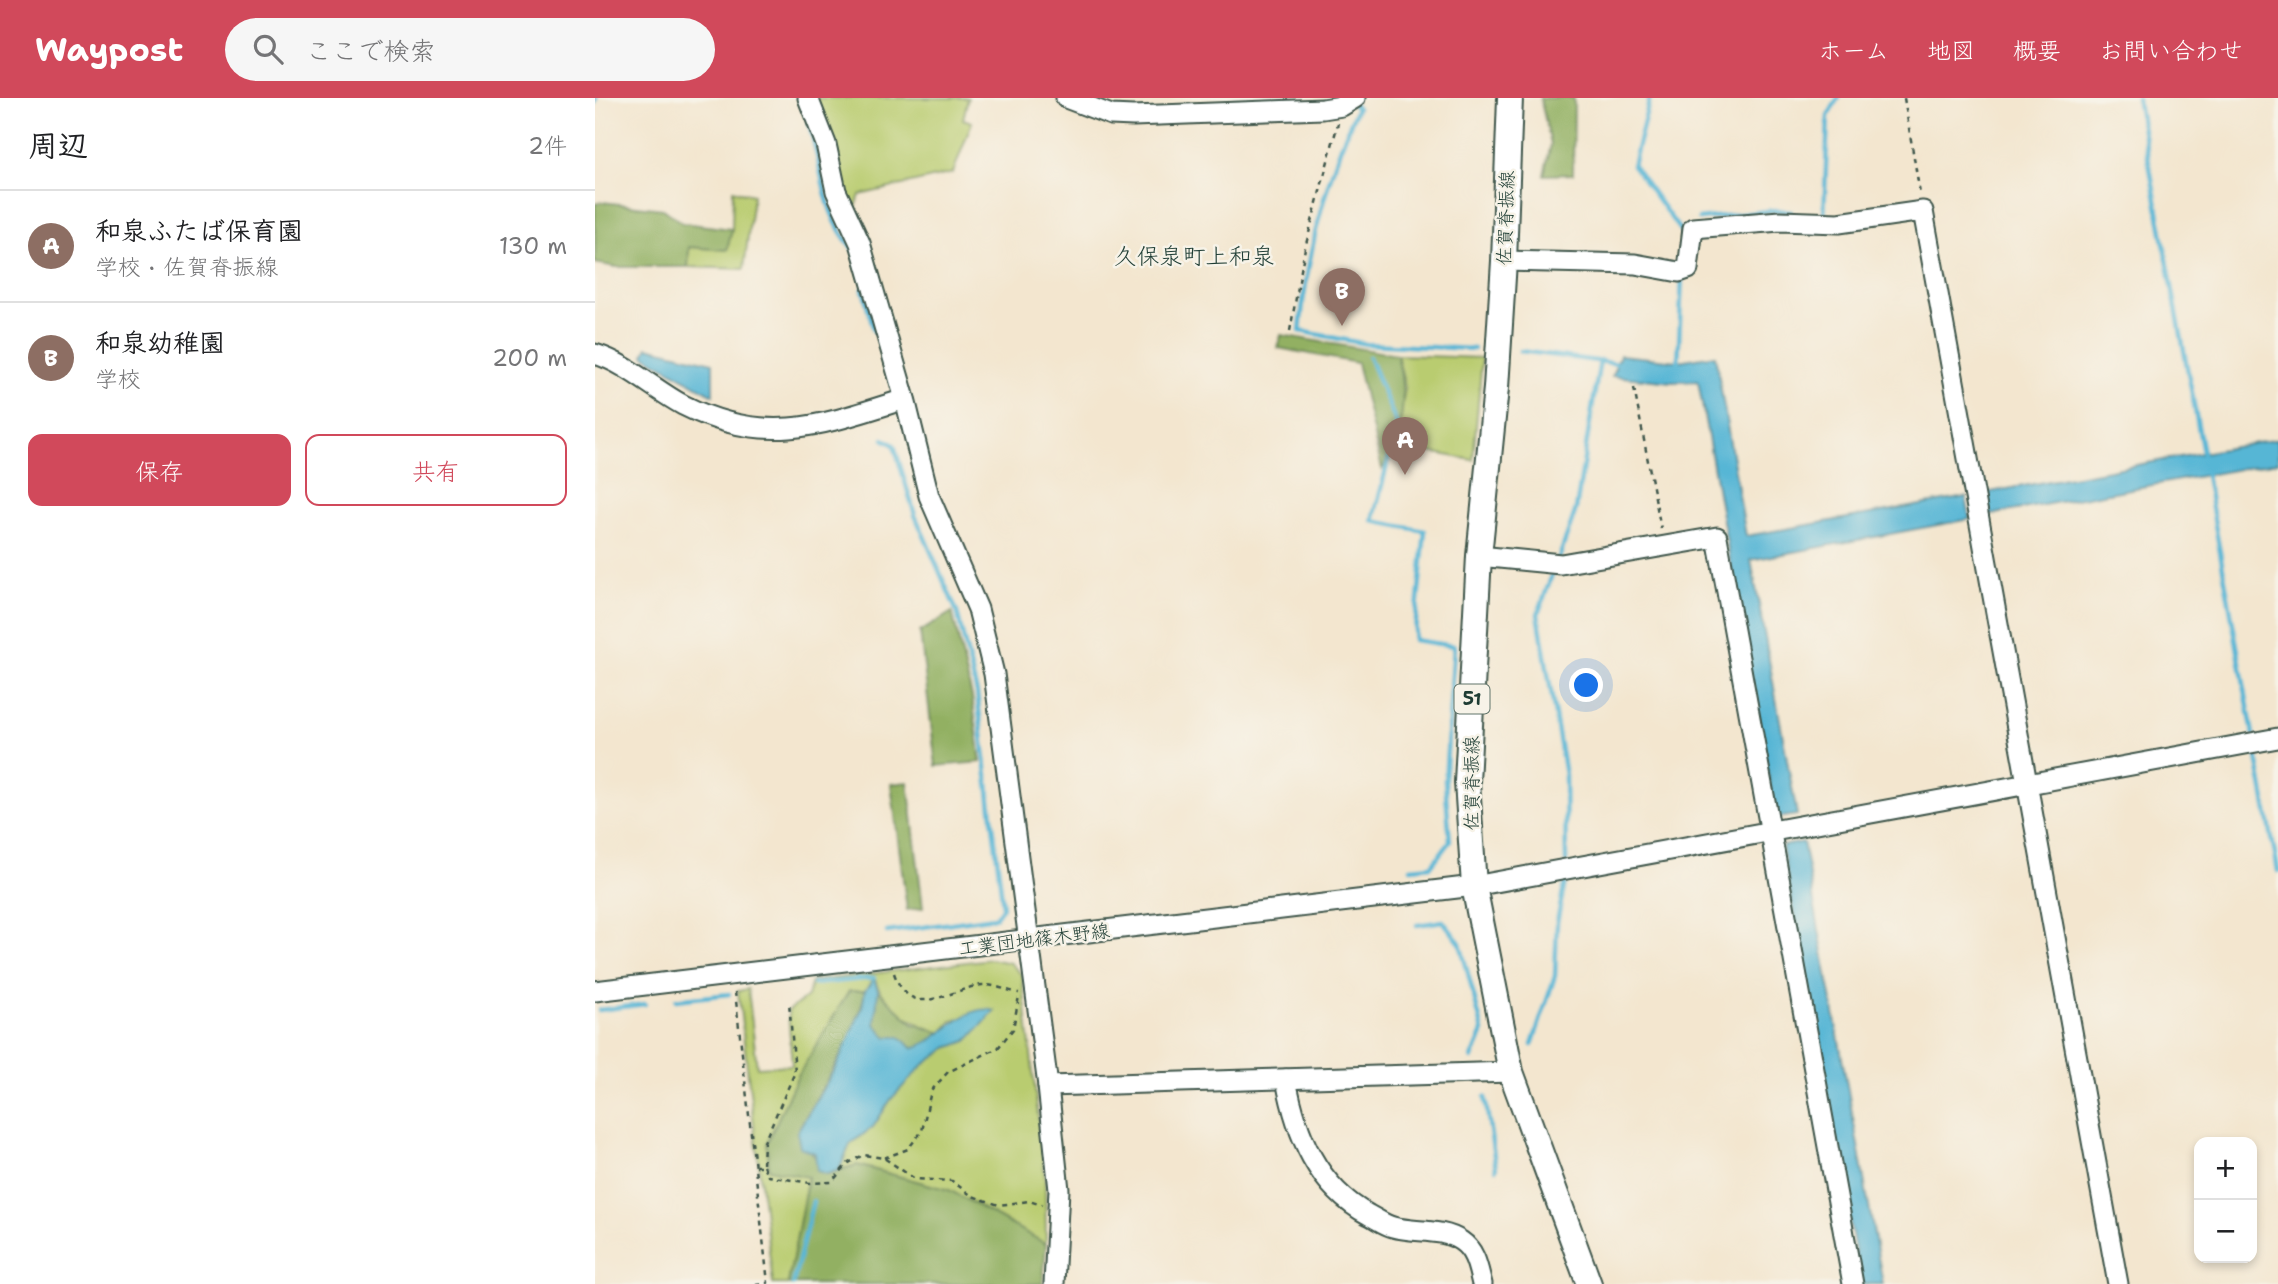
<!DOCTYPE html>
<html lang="ja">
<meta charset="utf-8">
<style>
body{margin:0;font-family:"Shantell Sans","Klee One",sans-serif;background:#f6f6f6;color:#202124}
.controls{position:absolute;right:21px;bottom:21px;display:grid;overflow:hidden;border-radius:14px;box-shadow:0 4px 10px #0003}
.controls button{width:63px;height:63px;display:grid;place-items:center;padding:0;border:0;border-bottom:2px solid #e0e0e0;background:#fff;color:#202124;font:35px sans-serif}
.you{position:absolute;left:992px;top:588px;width:24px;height:24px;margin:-18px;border:5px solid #fff;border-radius:50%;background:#1a73e8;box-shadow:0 0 0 10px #1a73e833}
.badge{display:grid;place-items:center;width:46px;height:46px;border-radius:50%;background:#d1495b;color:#fff;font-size:23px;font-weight:700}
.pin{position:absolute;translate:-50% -58px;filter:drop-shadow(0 2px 4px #0008)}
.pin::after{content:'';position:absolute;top:37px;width:24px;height:21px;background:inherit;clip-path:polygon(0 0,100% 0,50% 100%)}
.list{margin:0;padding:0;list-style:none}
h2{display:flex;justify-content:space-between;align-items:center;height:91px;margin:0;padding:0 28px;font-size:30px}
h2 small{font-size:23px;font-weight:400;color:#757577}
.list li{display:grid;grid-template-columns:46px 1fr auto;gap:21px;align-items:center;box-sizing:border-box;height:112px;padding:0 28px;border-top:2px solid #e0e0e0}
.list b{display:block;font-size:26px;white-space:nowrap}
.list p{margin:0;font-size:23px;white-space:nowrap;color:#757577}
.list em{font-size:23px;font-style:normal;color:#757577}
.actions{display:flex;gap:14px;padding:21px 28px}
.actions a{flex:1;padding:16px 0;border:2px solid #d1495b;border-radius:14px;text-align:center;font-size:24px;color:#d1495b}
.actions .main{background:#d1495b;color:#fff}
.icon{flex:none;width:38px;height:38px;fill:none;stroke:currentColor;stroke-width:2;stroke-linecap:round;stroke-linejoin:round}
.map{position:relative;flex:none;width:1683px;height:1186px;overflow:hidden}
header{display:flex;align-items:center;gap:42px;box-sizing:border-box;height:98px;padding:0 35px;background:#d1495b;color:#fff}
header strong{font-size:33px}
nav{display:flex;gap:38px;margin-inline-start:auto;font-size:24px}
.search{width:490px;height:63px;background:#f6f6f6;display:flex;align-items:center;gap:18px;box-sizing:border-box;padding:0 24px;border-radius:38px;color:#757577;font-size:26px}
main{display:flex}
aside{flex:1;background:#fff}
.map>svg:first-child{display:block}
.green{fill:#b9cc6f;stroke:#6c8452;stroke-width:2}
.forest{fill:#92b062;stroke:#58764b;stroke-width:2}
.water{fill:#57b6d5;stroke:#3b7a84;stroke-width:2}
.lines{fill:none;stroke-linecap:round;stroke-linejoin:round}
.stream{stroke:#57b6d5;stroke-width:4.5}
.minor-casing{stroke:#3f564b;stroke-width:23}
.major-casing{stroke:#3f564b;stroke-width:28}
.path{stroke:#3f564b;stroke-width:2.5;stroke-dasharray:5 5;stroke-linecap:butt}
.minor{stroke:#fff;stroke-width:19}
.major{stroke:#fff;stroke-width:24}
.labels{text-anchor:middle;stroke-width:5;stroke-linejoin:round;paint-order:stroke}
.shield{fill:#f7f3e8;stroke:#60746a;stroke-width:2}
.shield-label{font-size:18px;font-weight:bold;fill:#1f3d34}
.street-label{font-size:19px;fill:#1f3d34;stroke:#f7f3e8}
.quarter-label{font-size:23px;fill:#1f3d34;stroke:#f7f3e8}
</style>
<header>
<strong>Waypost</strong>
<div class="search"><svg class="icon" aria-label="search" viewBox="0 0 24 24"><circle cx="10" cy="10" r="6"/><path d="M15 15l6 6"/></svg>ここで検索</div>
<nav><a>ホーム</a><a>地図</a><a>概要</a><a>お問い合わせ</a></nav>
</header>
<main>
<aside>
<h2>周辺<small>2件</small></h2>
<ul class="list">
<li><span class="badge" style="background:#8d6e63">A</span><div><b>和泉ふたば保育園</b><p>学校 · 佐賀脊振線</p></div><em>130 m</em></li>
<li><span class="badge" style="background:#8d6e63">B</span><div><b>和泉幼稚園</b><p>学校</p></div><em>200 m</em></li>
</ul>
<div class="actions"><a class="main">保存</a><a>共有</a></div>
</aside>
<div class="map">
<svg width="1683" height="1186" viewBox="0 0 1683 1186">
<rect width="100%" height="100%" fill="#f7f3e8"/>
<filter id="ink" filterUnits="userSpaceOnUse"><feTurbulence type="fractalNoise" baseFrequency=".0143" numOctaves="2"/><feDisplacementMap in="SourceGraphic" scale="14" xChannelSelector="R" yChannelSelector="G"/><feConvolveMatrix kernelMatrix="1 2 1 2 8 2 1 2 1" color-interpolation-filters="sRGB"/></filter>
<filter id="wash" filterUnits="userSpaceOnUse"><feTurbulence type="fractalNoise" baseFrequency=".00686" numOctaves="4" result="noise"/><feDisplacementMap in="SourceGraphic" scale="28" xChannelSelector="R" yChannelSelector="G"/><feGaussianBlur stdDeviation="1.57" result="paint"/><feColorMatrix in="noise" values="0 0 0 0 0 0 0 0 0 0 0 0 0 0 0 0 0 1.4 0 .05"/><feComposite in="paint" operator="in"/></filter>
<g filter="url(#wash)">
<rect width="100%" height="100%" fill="#f3e6cf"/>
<g class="green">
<polygon points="219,0 373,0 368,21 377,24 358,75 265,97 260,112 245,90"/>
<polygon points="138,92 158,97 149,171 93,169 94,149 132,152 137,131"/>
<polygon points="802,257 887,260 878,362 801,348 810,289"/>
<path d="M396,861L415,865L427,877L450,1080L451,1146L354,1092L262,1067L244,1072L255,1046L278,1029L296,1001L327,967L352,950L372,943L399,913L357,923L347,935C318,926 290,910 279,880L270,893L254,894L233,930L213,1078L193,1186H178L143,893L153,891L162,969L197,967L193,913L212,899L217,883Z"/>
</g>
<g class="forest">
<polygon points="945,0 979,0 978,76 949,77 956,46"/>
<polygon points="7,104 68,111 88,125 137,131 132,152 94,149 93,169 21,169 0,165 0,106"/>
<path d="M686,237L802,257C812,298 810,333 787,371L762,265L683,250Z"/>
<polygon points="357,514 377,599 386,664 341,668 325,534"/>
<polygon points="313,684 328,810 312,812 296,686"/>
<polygon points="283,892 318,926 347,935 330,948 317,950 305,939 291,939 280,926"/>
<path d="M254,893H270C262,939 225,992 202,1034L232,1076L262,1067L354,1092L451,1146L448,1186H193L213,1079L174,1071L172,1045L202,979Z"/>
</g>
<g class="water">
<polygon points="53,249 118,265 118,297 49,257"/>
<polygon points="1025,257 1083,263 1120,257 1151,438 1371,399 1375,421 1156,462 1202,717 1181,720 1103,283 1078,284 1017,278"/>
<polygon points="1683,341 1683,364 1394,417 1390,395"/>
<polygon points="1208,744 1288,1186 1266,1186 1187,748"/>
<path d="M279,880L283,892L280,926L291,939H305L317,950C345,945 370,903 400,913L372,943L352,950L327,968L296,1001L278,1029L255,1046L244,1072L232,1076L222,1073L220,1055L205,1049L202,1034L241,969L267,910L270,893Z"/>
</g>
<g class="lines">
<g class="stream">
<polyline points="1055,0 1038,67 1089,138"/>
<polyline points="1542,0 1608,355"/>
<polyline points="0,5 1,0"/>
<path d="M758,6L762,10C730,81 712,156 705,233L771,246L879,251"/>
<path d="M214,27C229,72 226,115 259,152"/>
<polyline points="1229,118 1233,18 1243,0"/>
<polyline points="1104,121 1181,112 1196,114"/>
<polyline points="268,191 279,233"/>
<polyline points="925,253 1025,266"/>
<polyline points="774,259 802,327 778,423 830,433 819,542 859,548 850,683 855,743 836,768 816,770"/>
<polyline points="1083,267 1087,178"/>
<polyline points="289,341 299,347 320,417 362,514 382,595 408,809 400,819 292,834"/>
<polyline points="1611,377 1658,636"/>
<polyline points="964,460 981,411 1005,262"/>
<polyline points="959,471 943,516 970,677 971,763"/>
<polyline points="1661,654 1683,773"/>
<polyline points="822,827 848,823 865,845 888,933 877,960"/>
<polyline points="218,886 279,880"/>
<polyline points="81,902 134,896"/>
<polyline points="4,912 50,906"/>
<polyline points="937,947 960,878 962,824 971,779"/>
<polyline points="890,999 901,1071"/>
<polyline points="198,1186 218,1103"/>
</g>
</g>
</g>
<g filter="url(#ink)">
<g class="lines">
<defs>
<g id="minor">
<polyline points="213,0 231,46 241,93 265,145 310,301 334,398 383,511 399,576 453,988 464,1092 459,1186"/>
<polyline points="471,0 516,17 538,18 728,11 747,8 760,0"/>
<polyline points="909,163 1040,166 1084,174 1093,171 1098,130 1185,123 1244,125 1328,113 1523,1186"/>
<path d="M0,256C33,266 58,291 88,307C171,349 228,327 310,301"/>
<polyline points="884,458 966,466 1122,439 1258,1186"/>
<polyline points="0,893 879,788 1683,640"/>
<path d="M691,981C701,1036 722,1089 774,1117C782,1121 790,1127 798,1129C820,1135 847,1130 866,1143C881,1153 883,1171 887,1186"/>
<polyline points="453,988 916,974"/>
</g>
<polyline id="major" points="915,0 909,163 901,290 884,458 872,684 879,788 916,974 994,1186"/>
</defs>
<use href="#minor" class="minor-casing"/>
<use href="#major" class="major-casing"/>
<g class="path">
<polyline points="1309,0 1325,96"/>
<polyline points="695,233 710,150 743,25"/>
<polyline points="1039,290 1066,431"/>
<path d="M299,875C316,925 354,891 387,887C398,886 413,893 424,895"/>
<polyline points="140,894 173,1185 160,1186"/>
<polyline points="289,1060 313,1051 327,1033 336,993 353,974 403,950 418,931 424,898"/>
<polyline points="160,1068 168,1068 169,1044 200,974 194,904"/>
<polyline points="168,1068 173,1078 215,1085 237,1084 252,1066 268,1057 289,1060 320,1081 357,1083 377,1098 404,1107 434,1103 447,1107"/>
</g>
<use href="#minor" class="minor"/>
<use href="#major" class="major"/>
</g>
</g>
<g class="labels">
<rect class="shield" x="859.5" y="586.5" width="35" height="29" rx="5"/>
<g class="shield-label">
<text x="877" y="607">51</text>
</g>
<g class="street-label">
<text transform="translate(910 120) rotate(-88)" y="7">佐賀脊振線</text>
<text transform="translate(876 685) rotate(-90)" y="7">佐賀脊振線</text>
<text transform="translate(439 841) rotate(-7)" y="7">工業団地篠木野線</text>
</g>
<g class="quarter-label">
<text x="599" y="166">久保泉町上和泉</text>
</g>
</g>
</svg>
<div class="controls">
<button>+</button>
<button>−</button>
</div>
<div class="you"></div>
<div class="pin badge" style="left:810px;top:377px;background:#8d6e63">A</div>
<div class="pin badge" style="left:747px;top:228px;background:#8d6e63">B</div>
</div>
</main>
